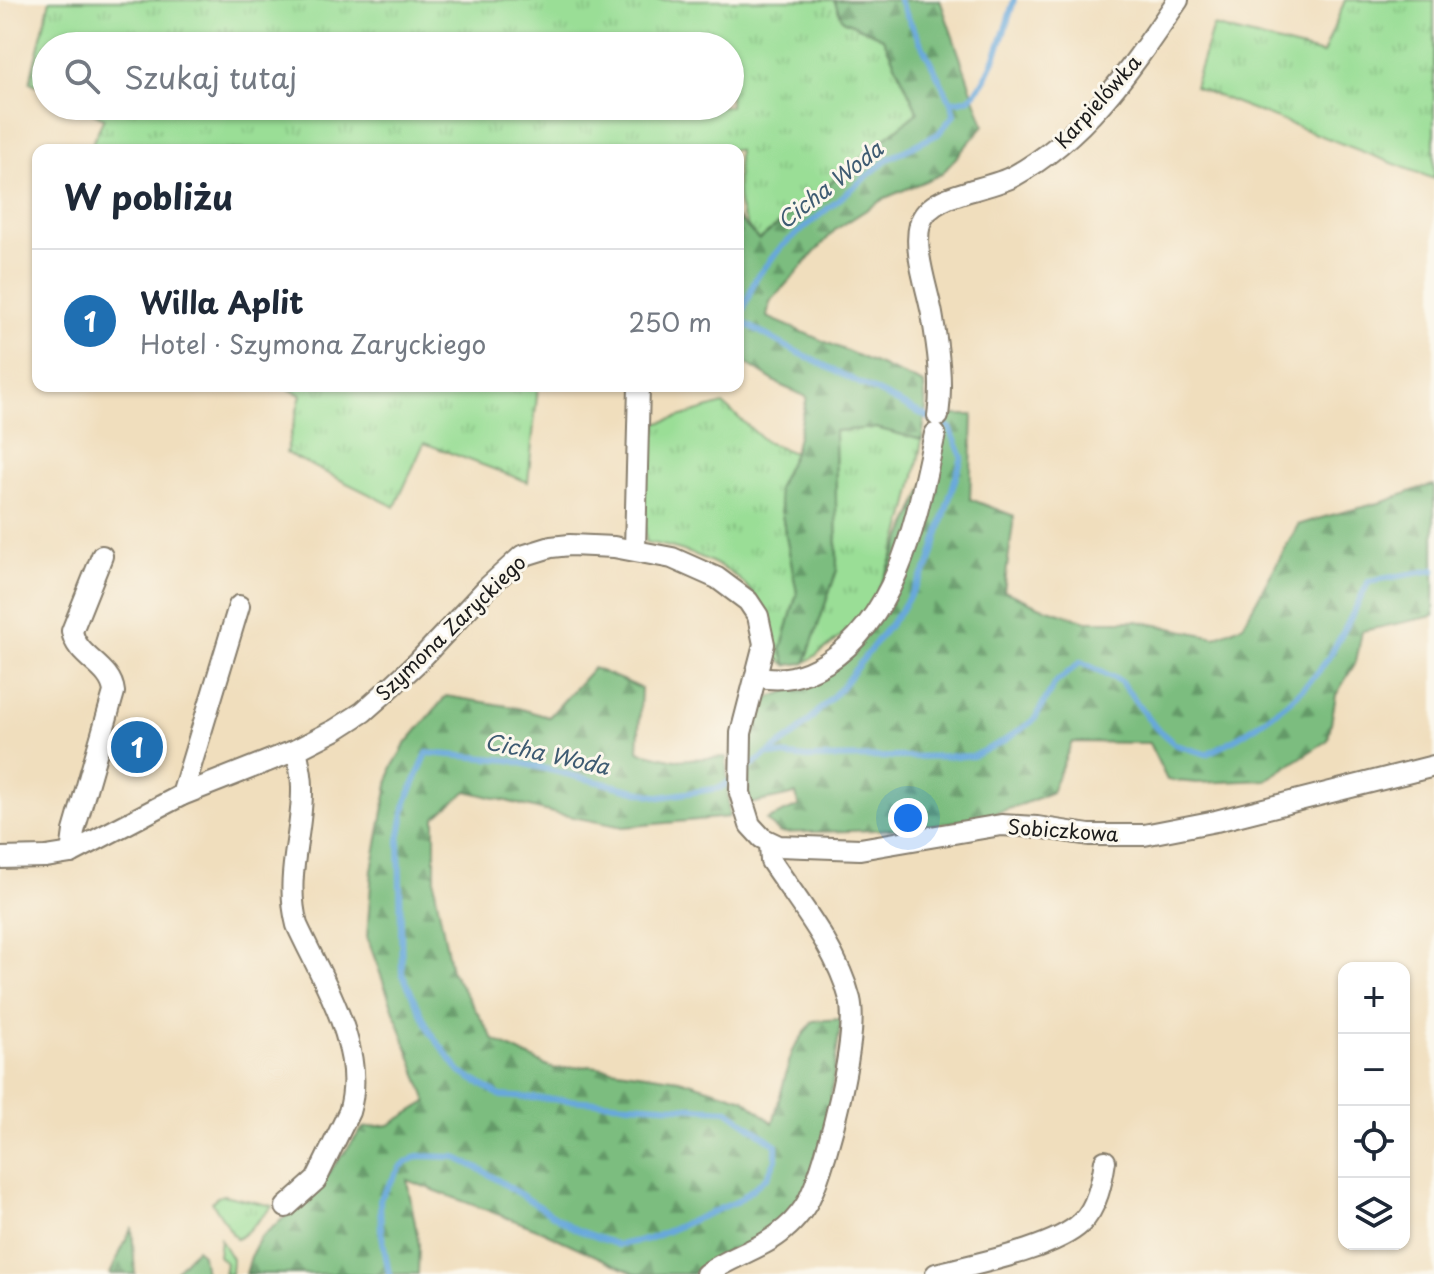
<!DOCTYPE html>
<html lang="pl">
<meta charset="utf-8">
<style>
body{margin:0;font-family:"Playpen Sans",sans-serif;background:#f6f6f7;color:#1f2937}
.controls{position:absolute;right:24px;bottom:24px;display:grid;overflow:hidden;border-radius:16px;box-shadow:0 2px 6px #0004}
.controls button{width:72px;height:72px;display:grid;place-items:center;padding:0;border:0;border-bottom:2px solid #e0e1e3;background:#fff;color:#1f2937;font:40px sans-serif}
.you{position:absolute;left:908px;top:818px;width:28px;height:28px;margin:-20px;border:6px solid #fff;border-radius:50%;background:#1a73e8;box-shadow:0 0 0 12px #1a73e833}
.badge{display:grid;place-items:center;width:52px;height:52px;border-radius:50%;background:#1f6fb2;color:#fff;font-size:26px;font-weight:700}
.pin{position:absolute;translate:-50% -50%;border:4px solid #fff;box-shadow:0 2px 8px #0006}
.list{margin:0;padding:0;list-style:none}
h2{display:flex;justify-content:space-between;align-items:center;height:104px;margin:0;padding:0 32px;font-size:34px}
h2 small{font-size:26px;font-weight:400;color:#747a83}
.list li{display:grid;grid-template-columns:52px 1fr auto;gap:24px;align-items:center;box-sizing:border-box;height:144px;padding:0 32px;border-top:2px solid #e0e1e3}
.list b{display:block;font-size:30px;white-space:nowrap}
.list p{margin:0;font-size:26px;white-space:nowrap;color:#747a83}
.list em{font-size:26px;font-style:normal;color:#747a83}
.icon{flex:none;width:44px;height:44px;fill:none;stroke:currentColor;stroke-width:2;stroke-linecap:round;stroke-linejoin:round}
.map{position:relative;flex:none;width:1434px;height:1274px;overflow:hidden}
.search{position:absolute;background:#fff;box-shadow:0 2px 6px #0004;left:32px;top:32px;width:712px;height:88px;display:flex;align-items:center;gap:20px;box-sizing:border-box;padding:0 28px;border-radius:44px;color:#747a83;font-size:30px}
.panel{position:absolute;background:#fff;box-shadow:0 2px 6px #0004;left:32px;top:144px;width:712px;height:248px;border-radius:16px}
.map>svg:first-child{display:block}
.grass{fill:url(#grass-tufts);stroke:#5b7d59;stroke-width:2}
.forest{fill:url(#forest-firs);stroke:#4c6c4e;stroke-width:2}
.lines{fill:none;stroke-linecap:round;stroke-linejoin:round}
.stream{stroke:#68a8db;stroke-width:6}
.minor-casing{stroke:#867d6c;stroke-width:24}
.minor{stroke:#fff;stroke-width:20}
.labels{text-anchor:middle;stroke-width:6;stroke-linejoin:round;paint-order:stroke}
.street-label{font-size:20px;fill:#1c1c1c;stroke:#fbf7ec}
.water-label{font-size:22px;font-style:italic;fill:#3e5b72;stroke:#fbf7ec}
</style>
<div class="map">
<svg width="1434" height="1274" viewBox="0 0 1434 1274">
<defs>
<pattern id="grass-tufts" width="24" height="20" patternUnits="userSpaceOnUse" patternTransform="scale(2)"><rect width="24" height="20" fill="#9ade96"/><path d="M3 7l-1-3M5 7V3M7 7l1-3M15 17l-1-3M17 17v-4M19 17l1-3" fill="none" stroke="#84be81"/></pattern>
<pattern id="forest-firs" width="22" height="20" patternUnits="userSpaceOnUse" patternTransform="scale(2)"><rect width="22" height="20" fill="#7bbd7f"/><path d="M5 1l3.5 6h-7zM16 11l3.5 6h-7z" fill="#649967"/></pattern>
</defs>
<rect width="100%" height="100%" fill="#fbf7ec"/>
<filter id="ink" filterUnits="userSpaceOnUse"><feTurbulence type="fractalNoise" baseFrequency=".0125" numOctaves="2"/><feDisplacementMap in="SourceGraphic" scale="16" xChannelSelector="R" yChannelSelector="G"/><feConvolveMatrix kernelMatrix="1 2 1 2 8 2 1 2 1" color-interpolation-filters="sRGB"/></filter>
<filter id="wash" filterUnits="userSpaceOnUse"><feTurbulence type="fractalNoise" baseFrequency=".006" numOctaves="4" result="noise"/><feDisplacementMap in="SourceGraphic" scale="32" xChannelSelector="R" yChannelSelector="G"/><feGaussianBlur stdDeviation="1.8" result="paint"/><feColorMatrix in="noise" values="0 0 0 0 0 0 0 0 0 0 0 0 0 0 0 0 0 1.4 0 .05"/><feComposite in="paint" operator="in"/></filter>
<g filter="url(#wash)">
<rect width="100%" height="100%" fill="#f0debd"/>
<g class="grass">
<path d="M50,0H834L843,20L883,38L918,112L759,240C731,210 738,189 738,150H89L104,118L80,106H730V46H46V90L30,82Z"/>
<polygon points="1345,0 1434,0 1434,179 1194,87 1213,26 1323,54"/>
<polygon points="283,386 538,386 528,482 424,443 395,507 286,453 301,395"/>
<path d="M723,404L766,442L794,453L777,489L797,593L781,650L787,665C765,653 771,630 762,610C745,567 687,549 646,542L642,495L652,425Z"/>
<path d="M876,428L922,440C912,495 897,564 866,611C851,632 826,648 805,663L837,570L835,431Z"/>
<path d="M223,1195L273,1206C263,1214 245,1237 236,1239L212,1202L217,1197Z"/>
<polygon points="220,1239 232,1259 231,1274 224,1274 226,1263 218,1256"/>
</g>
<g class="forest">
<polygon points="834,0 940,0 984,125 942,174 885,198 835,230 770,302 767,317 924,384 926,410 922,440 876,428 835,431 837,570 805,663 787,665 781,650 797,593 777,489 794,453 807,397 782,386 738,358 738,218 759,240 918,112 883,38 843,20"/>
<path d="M943,415H973L970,499L1014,516L1004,591L1041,607L1087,621H1137L1215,637L1243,625L1298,525C1325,516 1351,510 1379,503C1400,498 1410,489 1434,485V616L1362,631L1356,662L1336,695L1328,740L1266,780L1197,783L1167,780L1149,743L1072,742L1051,792C968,833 871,830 780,833L766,820L799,806L796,794L749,804L746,744L756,712L770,697L806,685L851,655L937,457Z"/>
<polygon points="593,668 641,688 638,751 675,760 726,757 729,817 623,827 553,813 467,791 435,817 435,889 451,970 494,1040 554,1069 591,1066 679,1079 744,1099 773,1123 792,1051 813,1021 841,1019 826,1132 810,1199 780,1233 730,1249 692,1274 635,1274 537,1229 407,1180 419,1245 418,1274 246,1274 252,1253 260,1238 313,1193 363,1128 389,1125 427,1102 367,937 372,870 391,769 405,745 446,696 514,707 549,717"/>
<polygon points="132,1227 135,1274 110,1274"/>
<polygon points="196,1249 202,1254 205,1274 173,1274"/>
</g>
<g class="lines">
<g class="stream">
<path d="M951,102C956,101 965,101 969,98C990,85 1007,23 1014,0"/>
<path d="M770,754L808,758L973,756L1004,741L1034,720L1055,683L1081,662L1120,681L1156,728L1176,745L1206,754C1245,736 1299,700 1324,664C1342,639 1355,608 1369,581L1434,570"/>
<polyline points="744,771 797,733 840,689 901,610 929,565 962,457 950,428 789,348 739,320 756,278 781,247 888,159 938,134 954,115 951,102 899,0"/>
<polyline points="389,1274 381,1230 380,1199 401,1166 418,1156 455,1157 485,1172 575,1229 618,1245 649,1239 738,1201 768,1176 776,1159 776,1145 727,1110 501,1096 460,1072 430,1032 402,973 399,840 406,802 427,753 509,760 660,797 720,788 735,778"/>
</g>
</g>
</g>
<g filter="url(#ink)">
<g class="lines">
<defs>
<g id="minor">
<path d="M938,416C943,382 938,348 932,314C927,287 913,250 920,224C929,192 987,191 1014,176C1087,136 1132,67 1178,0"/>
<polyline points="635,550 639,386"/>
<path d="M756,676C782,682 803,677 826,663C901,615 917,513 935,434"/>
<polyline points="182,795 239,606"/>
<path d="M71,853L74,831L114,692C111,665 76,658 72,631L102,556"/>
<polyline points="0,858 46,857 71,853 182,795 296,750 335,730 363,712 389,689 418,662 487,588 522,556 551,547 570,545 614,547 672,558 717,578 748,601 758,616 764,644 741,733 740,793 750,825 762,838 779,846 860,849 1001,825 1037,827 1089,835 1144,835 1216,821 1434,766"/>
<path d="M286,1207L316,1180L349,1112C368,1050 322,980 297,925C284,875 303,836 302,787C302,774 299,762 296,750"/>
<path d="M706,1274C731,1256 763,1249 785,1229C795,1221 806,1207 811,1195C828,1159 859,1036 850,999C837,949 799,903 771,861L770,843"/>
<path d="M936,1274C974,1264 1054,1249 1081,1223C1097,1208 1102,1181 1105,1161"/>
</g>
</defs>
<use href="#minor" class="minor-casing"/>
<use href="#minor" class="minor"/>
</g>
</g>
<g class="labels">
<g class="street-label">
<text transform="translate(1098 102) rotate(-48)" y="7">Karpielówka</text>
<text transform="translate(451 628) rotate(-44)" y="7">Szymona Zaryckiego</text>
<text transform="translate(1063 831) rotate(4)" y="7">Sobiczkowa</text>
</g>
<g class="water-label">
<text transform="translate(830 185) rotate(-38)" y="8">Cicha Woda</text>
<text transform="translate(547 754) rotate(12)" y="8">Cicha Woda</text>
</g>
</g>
</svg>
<div class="controls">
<button>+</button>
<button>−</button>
<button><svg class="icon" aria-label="locate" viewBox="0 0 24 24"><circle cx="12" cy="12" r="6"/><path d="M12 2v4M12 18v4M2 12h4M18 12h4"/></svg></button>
<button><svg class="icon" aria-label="layers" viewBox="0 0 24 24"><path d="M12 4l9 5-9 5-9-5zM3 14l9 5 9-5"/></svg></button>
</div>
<div class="you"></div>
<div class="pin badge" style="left:137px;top:747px">1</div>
<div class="search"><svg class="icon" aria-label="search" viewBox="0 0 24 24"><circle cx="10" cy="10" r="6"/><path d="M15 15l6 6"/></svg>Szukaj tutaj</div>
<section class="panel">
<h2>W pobliżu<small></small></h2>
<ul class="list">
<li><span class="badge">1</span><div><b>Willa Aplit</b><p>Hotel · Szymona Zaryckiego</p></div><em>250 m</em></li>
</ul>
</section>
</div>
